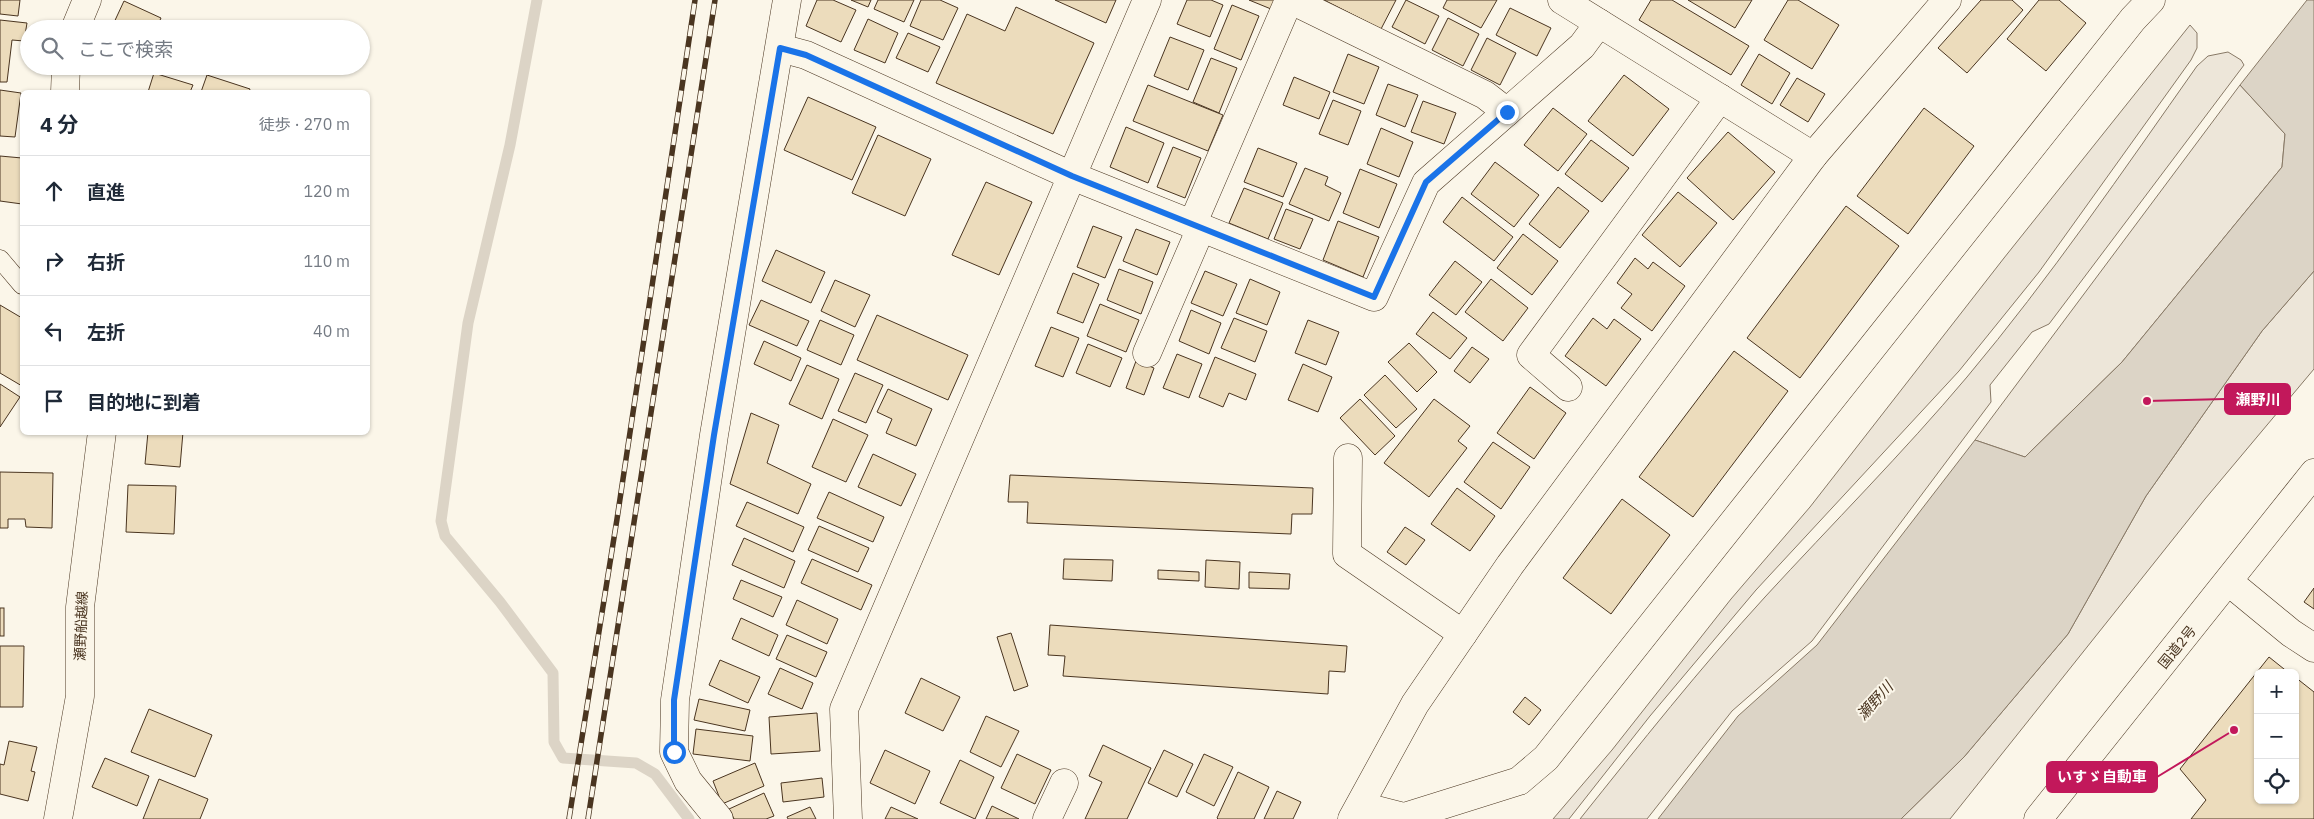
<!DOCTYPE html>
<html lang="ja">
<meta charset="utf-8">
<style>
body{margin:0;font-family:"IBM Plex Sans","Noto Sans JP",sans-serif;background:#f2f2f3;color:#1f2937}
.controls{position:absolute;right:15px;bottom:15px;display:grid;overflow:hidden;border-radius:8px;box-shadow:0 1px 4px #0004}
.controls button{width:45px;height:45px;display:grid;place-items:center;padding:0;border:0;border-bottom:1px solid #e0e1e3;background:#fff;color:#1f2937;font:25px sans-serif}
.stop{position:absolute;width:15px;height:15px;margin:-11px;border:4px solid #1a73e8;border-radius:50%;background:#fff}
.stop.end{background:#1a73e8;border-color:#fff;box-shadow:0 1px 5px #0008}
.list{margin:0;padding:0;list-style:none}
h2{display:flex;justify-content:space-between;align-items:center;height:65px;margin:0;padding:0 20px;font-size:21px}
h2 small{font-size:16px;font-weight:400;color:#747a83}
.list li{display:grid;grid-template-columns:32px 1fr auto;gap:15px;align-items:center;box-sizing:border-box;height:70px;padding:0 20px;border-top:1px solid #e0e1e3}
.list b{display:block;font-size:19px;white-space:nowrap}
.list em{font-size:16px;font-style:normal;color:#747a83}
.icon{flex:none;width:28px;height:28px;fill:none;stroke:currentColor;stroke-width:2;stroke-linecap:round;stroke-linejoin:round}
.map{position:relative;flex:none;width:2314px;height:819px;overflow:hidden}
.search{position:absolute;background:#fff;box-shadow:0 1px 4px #0004;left:20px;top:20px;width:350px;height:55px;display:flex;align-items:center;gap:12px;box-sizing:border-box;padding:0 18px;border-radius:28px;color:#747a83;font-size:19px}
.panel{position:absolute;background:#fff;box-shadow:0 1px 4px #0004;left:20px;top:90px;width:350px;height:345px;border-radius:8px}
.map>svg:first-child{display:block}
.green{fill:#ede6d9;stroke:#887966}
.water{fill:#dcd4c6;stroke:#887966}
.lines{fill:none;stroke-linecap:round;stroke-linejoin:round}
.stream{stroke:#dcd4c6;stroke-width:11}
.building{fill:#ecdcbc;stroke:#4a3520}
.lane-casing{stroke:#4a3520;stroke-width:19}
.street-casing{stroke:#4a3520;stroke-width:29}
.secondary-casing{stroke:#4a3520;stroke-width:29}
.highway-casing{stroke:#4a3520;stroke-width:29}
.lane{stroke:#fbf6e9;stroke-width:18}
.street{stroke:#fbf6e9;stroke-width:28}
.secondary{stroke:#fbf6e9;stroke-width:28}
.highway{stroke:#fbf6e9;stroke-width:28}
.rail-casing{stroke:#4a3520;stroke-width:5.5}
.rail{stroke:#fbf6e9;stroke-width:4;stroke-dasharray:11;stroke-linecap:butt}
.route{stroke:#1a73e8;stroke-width:6}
.labels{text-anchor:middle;stroke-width:4;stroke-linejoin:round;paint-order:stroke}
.street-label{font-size:14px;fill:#4a3520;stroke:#fbf6e9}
.water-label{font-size:15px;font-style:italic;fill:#4a3520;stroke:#fbf6e9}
.leader{fill:none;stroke:#c2185b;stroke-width:2}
.callout-dot{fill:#c2185b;stroke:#fbf6e9;stroke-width:2}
.callout{fill:#c2185b;stroke:#c2185b;stroke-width:2}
.callout-label{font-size:15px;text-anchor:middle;font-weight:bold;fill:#fff}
</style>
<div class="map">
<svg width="2314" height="819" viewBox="0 0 2314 819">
<rect width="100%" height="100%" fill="#fbf6e9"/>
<g class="green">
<polygon points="2190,25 2197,33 2197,48 2191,60 2039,272 1959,371 1756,590 1650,716 1569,819 1553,819 1612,750 1731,599 1810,507 2004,258"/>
<path d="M2228,52L2241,60L2244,65L2049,324L2032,332L1990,385L1991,402L1812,641L1732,711L1647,819H1580C1640,744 1700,668 1765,597C1832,524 1903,453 1967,377C2050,278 2123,171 2197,66L2208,56Z"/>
<polygon points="2240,85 2285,134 2282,167 2122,362 2025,457 1975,440"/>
<polygon points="2314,271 2314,369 2205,499 1950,819 1901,819 1964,757 2068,634 2146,496 2262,331"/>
</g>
<polygon class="water" points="2307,0 2314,0 2314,271 2262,331 2146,496 2068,634 1964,757 1901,819 1658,819 1738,716 1817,645 1975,440 2025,457 2122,362 2282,167 2285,134 2240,85"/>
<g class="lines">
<polyline class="stream" points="537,0 510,145 468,323 441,521 445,536 500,602 553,673 554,742 563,758 636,763 655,774 689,819"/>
</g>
<g class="building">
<polygon points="0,0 20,0 18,16 0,14"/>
<polygon points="817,0 833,0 856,10 841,42 806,26"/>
<polygon points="851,0 871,0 868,7"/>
<polygon points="878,0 914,0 904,22 874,9"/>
<polygon points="921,0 940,0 958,8 943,40 910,26"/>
<polygon points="1055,0 1116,0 1106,23"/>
<polygon points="1187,0 1211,0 1223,5 1210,37 1177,24"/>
<polygon points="1249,0 1275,0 1271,9"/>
<polygon points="1324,0 1396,0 1381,29"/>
<polygon points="1406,0 1439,16 1425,44 1392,27"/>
<polygon points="1447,0 1497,0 1481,28 1443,8"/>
<polygon points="1651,0 1672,0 1749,46 1731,75 1639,20"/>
<polygon points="1688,0 1752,0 1735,28"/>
<polygon points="1788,0 1798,0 1839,25 1812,69 1764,40"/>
<polygon points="1981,0 2012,0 2023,10 1967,73 1938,48"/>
<polygon points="2039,0 2059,0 2086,23 2046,71 2007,39"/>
<polygon points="124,1 161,18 156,29 111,29"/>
<polygon points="1232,5 1259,16 1241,60 1214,49"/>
<polygon points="1016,7 1094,43 1053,134 936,83 967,14 1005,31"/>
<polygon points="1510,8 1551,28 1537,56 1496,35"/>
<polygon points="1448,18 1479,34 1463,66 1432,50"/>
<polygon points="868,19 898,33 885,63 854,50"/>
<polygon points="0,20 27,23 24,41 12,40 7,82 0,82"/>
<polygon points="908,33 940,47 928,72 896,58"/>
<polygon points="1170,37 1204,50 1188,90 1154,76"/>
<polygon points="1487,38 1516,53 1500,85 1471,70"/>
<polygon points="1348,54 1379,67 1364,104 1333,92"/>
<polygon points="1759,54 1790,73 1772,104 1741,85"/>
<polygon points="1211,58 1237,68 1219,113 1193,102"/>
<polygon points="154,73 193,85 190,92 148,92"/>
<polygon points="207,75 250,89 249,92 201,92"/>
<polygon points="1624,75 1669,109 1633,156 1588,121"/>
<polygon points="1294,77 1330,92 1319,119 1283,105"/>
<polygon points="1797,78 1825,94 1808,122 1780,105"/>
<polygon points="1388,84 1418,95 1405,127 1376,115"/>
<polygon points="1148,85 1223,115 1208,151 1133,121"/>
<polygon points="0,90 21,93 15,137 0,136"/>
<polygon points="808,97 876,127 852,180 784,150"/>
<polygon points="1333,100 1361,111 1348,145 1319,134"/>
<polygon points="1423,101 1456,113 1444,144 1411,132"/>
<polygon points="1553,108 1587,134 1558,171 1524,145"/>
<polygon points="1924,108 1974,146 1908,234 1857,196"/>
<polygon points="1126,127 1164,143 1148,183 1110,167"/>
<polygon points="1381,128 1413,142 1399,177 1367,164"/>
<polygon points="1728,132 1775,172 1733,220 1687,178"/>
<polygon points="878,135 931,159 905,216 852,193"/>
<polygon points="1591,140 1629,168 1602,202 1565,174"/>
<polygon points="1173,147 1201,158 1185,198 1157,187"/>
<polygon points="1258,148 1297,163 1283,197 1244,182"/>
<polygon points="0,156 22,158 22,204 0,201"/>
<polygon points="1495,162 1539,195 1514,227 1471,194"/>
<polygon points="1305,168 1328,177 1325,185 1341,193 1329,221 1289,204"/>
<polygon points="1360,169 1397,184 1379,228 1343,213"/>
<polygon points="986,182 1032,202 999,275 952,255"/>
<polygon points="1558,187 1589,211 1560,248 1529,224"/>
<polygon points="1244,188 1283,203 1268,239 1229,223"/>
<polygon points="1678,192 1717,223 1680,267 1642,235"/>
<polygon points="1462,197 1513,237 1494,261 1443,222"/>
<polygon points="1846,206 1899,246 1800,378 1747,338"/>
<polygon points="1286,209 1313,219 1300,249 1274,239"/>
<polygon points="1338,221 1379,237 1363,277 1323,260"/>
<polygon points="1093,226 1122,237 1105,278 1077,267"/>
<polygon points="1136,229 1170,242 1157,275 1123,261"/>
<polygon points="1523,234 1558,261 1532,295 1497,268"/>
<polygon points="776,250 825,272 811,303 762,281"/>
<polygon points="1635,258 1648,269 1653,262 1685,286 1652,331 1621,308 1632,294 1617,283"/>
<polygon points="1455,261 1482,282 1456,315 1429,295"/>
<polygon points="1119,269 1153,282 1141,314 1107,300"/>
<polygon points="1205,271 1237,284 1223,316 1191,303"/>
<polygon points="1073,273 1099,284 1083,323 1057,313"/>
<polygon points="1250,279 1280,292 1267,325 1236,313"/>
<polygon points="1491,279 1528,308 1503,341 1465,312"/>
<polygon points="835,280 870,295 855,327 821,311"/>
<polygon points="761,300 809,321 797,346 749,325"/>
<polygon points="1100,304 1139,320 1126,352 1087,336"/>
<polygon points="0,305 22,318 22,386 0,373"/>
<polygon points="1191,310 1221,323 1209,354 1179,341"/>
<polygon points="1433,312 1467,338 1450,359 1416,334"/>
<polygon points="877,315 968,355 948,400 857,360"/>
<polygon points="1234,318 1267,331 1255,362 1221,348"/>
<polygon points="1593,318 1607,329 1614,319 1641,339 1606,386 1565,356"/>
<polygon points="820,320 854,335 841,365 807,350"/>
<polygon points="1308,320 1339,332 1326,365 1295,353"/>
<polygon points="1051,327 1079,338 1063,377 1035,366"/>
<polygon points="764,341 801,358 791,381 754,364"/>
<polygon points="1409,343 1437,372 1417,392 1388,362"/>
<polygon points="1088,344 1122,358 1110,387 1076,373"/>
<polygon points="1472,347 1489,359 1470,383 1454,371"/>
<polygon points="1734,351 1788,391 1693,517 1639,477"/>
<polygon points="1177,354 1202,364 1189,398 1163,388"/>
<polygon points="1215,357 1256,374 1246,400 1229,393 1223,407 1199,397"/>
<polygon points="1136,361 1154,368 1144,395 1126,388"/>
<polygon points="1303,364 1332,377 1318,412 1288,400"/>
<polygon points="807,365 839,379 822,419 789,404"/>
<polygon points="855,373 883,385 866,423 838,411"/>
<polygon points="1385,375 1417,409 1396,428 1364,395"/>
<polygon points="0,384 20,397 0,427"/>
<polygon points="1530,387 1566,413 1534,459 1497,433"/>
<polygon points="888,389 932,409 916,446 886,433 892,419 877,412"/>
<polygon points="1360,399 1395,436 1375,455 1340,418"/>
<polygon points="1434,399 1470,426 1458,441 1467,448 1429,497 1384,463"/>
<polygon points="751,413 779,425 767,463 811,484 798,514 730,484"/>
<polygon points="833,419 868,435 846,482 812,467"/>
<polygon points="148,432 183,432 180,467 145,464"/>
<polygon points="1493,442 1530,467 1501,509 1464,482"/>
<polygon points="873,454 916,474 901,506 858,487"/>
<polygon points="0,472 53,473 52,528 26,527 25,519 8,519 8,528 0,528"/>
<polygon points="1010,475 1313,488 1312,514 1292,514 1291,534 1027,523 1028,502 1008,502"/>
<polygon points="128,485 176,486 174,534 126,532"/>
<polygon points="1457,488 1495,516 1470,551 1431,524"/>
<polygon points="829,492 884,517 873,542 817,518"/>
<polygon points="1622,499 1670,535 1611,614 1563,578"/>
<polygon points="747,502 804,527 793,552 736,526"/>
<polygon points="819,526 869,548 858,572 808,550"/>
<polygon points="1405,527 1425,540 1406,565 1387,552"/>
<polygon points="744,538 795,561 784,588 732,565"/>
<polygon points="812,559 872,585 861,610 801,583"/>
<polygon points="1064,559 1113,560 1112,581 1063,579"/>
<polygon points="1206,560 1240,562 1239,589 1205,587"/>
<polygon points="1158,570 1199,572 1199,581 1158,579"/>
<polygon points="1249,572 1290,574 1289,589 1249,588"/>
<polygon points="741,580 782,597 773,617 733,599"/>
<polygon points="2314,588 2314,609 2304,602"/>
<polygon points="797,600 838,619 827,644 786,625"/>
<rect x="0" y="608" width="4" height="28"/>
<polygon points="741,618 778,635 769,656 732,639"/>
<polygon points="1050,625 1347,646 1345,672 1329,671 1328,694 1063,676 1065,656 1048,655"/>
<polygon points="1011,633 1028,686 1014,691 997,637"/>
<polygon points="787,635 827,652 816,677 776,659"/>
<polygon points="0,646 24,646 23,707 0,707"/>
<polygon points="2269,657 2289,673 2258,673 2258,800 2295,800 2295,677 2314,692 2314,819 2191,819 2206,800 2180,769"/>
<polygon points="720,660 760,677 748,703 709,685"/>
<polygon points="780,668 813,683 802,709 768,694"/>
<polygon points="921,678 960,697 943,731 905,713"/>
<polygon points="1525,697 1541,710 1529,725 1513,712"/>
<polygon points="699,699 750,710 745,731 694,720"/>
<polygon points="149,709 212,735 195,777 131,752"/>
<polygon points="817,713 820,751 771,754 769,717"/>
<polygon points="986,716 1019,731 1001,767 970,752"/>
<polygon points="696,729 753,736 750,761 693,754"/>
<polygon points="9,741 37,747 31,771 35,772 28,801 0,794 0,764 4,765"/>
<polygon points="1103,745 1151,768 1127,819 1085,819 1102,782 1089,776"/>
<polygon points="885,750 930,771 915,804 870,783"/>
<polygon points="1164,750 1193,764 1177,797 1148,783"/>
<polygon points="1017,754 1051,770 1035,804 1001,788"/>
<polygon points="1204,754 1233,767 1214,806 1186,792"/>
<polygon points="105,758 149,776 137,806 92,787"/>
<polygon points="960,760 994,777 975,819 940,803"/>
<polygon points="755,763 764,786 722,804 713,781"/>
<polygon points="1238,772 1269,787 1254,819 1218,819 1217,818"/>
<polygon points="822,778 824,797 783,802 781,783"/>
<polygon points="159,779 208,799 200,819 143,819"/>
<polygon points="1277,791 1301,802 1293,819 1264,819"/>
<polygon points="764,793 774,816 766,819 734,819 729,809"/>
<polygon points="992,806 1019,819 986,819"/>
<polygon points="810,807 816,819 788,819 787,817"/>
<polygon points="891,807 918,819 885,819"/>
</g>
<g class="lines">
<defs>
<polyline id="lane" points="0,259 22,285"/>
<g id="street">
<polyline points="1291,0 1485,95 1507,112"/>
<polyline points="1562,0 1813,156"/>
<polyline points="780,48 806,55 1072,176 1374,297 1426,183 1582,46 1599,23"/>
<polyline points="1192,225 1289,0"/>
<polyline points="1147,353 1201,228"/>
<polyline points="1568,387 1531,355 1720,98"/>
<polyline points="1348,458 1347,554 1463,634"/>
<polyline points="2229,582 2291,633 2314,648"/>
<polyline points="1361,806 1404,817 1519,781 1546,758 2133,19 2151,0"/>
<polyline points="719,819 688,781 674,752 675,700 714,435 787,0"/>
<polyline points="848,819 844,709 1147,0"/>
<polyline points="1047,819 1064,783"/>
<polyline points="1352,819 1415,704 1510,565 1813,156 1947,0"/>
</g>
<g id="secondary">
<polyline points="75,29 87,0"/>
<polyline points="65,92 66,66"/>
<polyline points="58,819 80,696 80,607 102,432"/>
</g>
<polyline id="highway" points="2038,819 2314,473"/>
</defs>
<use href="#lane" class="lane-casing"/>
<use href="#street" class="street-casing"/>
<use href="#secondary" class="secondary-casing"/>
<use href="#highway" class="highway-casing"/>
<use href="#lane" class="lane"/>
<use href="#street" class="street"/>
<use href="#secondary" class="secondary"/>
<use href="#highway" class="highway"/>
<defs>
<g id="rail">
<polyline points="569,819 617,519 695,0"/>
<polyline points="588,819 715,0"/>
</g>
</defs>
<use href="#rail" class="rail-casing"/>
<use href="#rail" class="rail"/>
</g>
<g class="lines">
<polyline class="route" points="674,752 674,700 714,435 780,48 806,55 1072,176 1374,297 1426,182 1507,112"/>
</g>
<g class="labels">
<g class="street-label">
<text transform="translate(81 626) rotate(-88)" y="5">瀬野船越線</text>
<text transform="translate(2177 647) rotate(-51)" y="5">国道2号</text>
</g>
<g class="water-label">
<text transform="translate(1875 701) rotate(-48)" y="5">瀬野川</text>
</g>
</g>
<path class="leader" d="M2147 401L2225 399M2234 730L2157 777"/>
<g class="callout-dot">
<circle cx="2147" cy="401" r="5"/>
<circle cx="2234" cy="730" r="5"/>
</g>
<g class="callout">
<rect x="2225" y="384" width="65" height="30" rx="5"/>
<rect x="2047" y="762" width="110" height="30" rx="5"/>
</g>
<g class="callout-label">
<text x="2258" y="405">瀬野川</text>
<text x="2102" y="782">いすゞ自動車</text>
</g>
</svg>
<div class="controls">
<button>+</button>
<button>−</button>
<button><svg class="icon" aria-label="locate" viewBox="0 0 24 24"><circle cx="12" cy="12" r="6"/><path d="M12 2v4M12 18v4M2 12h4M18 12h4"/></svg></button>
</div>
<div class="stop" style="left:674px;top:752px"></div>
<div class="stop end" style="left:1507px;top:112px"></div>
<div class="search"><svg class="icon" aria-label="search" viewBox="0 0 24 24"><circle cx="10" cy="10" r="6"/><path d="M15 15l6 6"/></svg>ここで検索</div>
<section class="panel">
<h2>4 分<small>徒歩 · 270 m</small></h2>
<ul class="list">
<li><svg class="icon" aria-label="ahead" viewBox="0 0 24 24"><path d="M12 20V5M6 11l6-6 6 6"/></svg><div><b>直進</b></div><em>120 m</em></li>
<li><svg class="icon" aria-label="right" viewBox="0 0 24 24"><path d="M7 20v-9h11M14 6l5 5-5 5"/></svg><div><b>右折</b></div><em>110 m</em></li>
<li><svg class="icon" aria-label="left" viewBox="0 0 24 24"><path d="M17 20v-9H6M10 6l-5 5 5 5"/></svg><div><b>左折</b></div><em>40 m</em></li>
<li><svg class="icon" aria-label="arrive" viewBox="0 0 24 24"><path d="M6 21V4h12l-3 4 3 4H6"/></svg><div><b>目的地に到着</b></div></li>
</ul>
</section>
</div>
